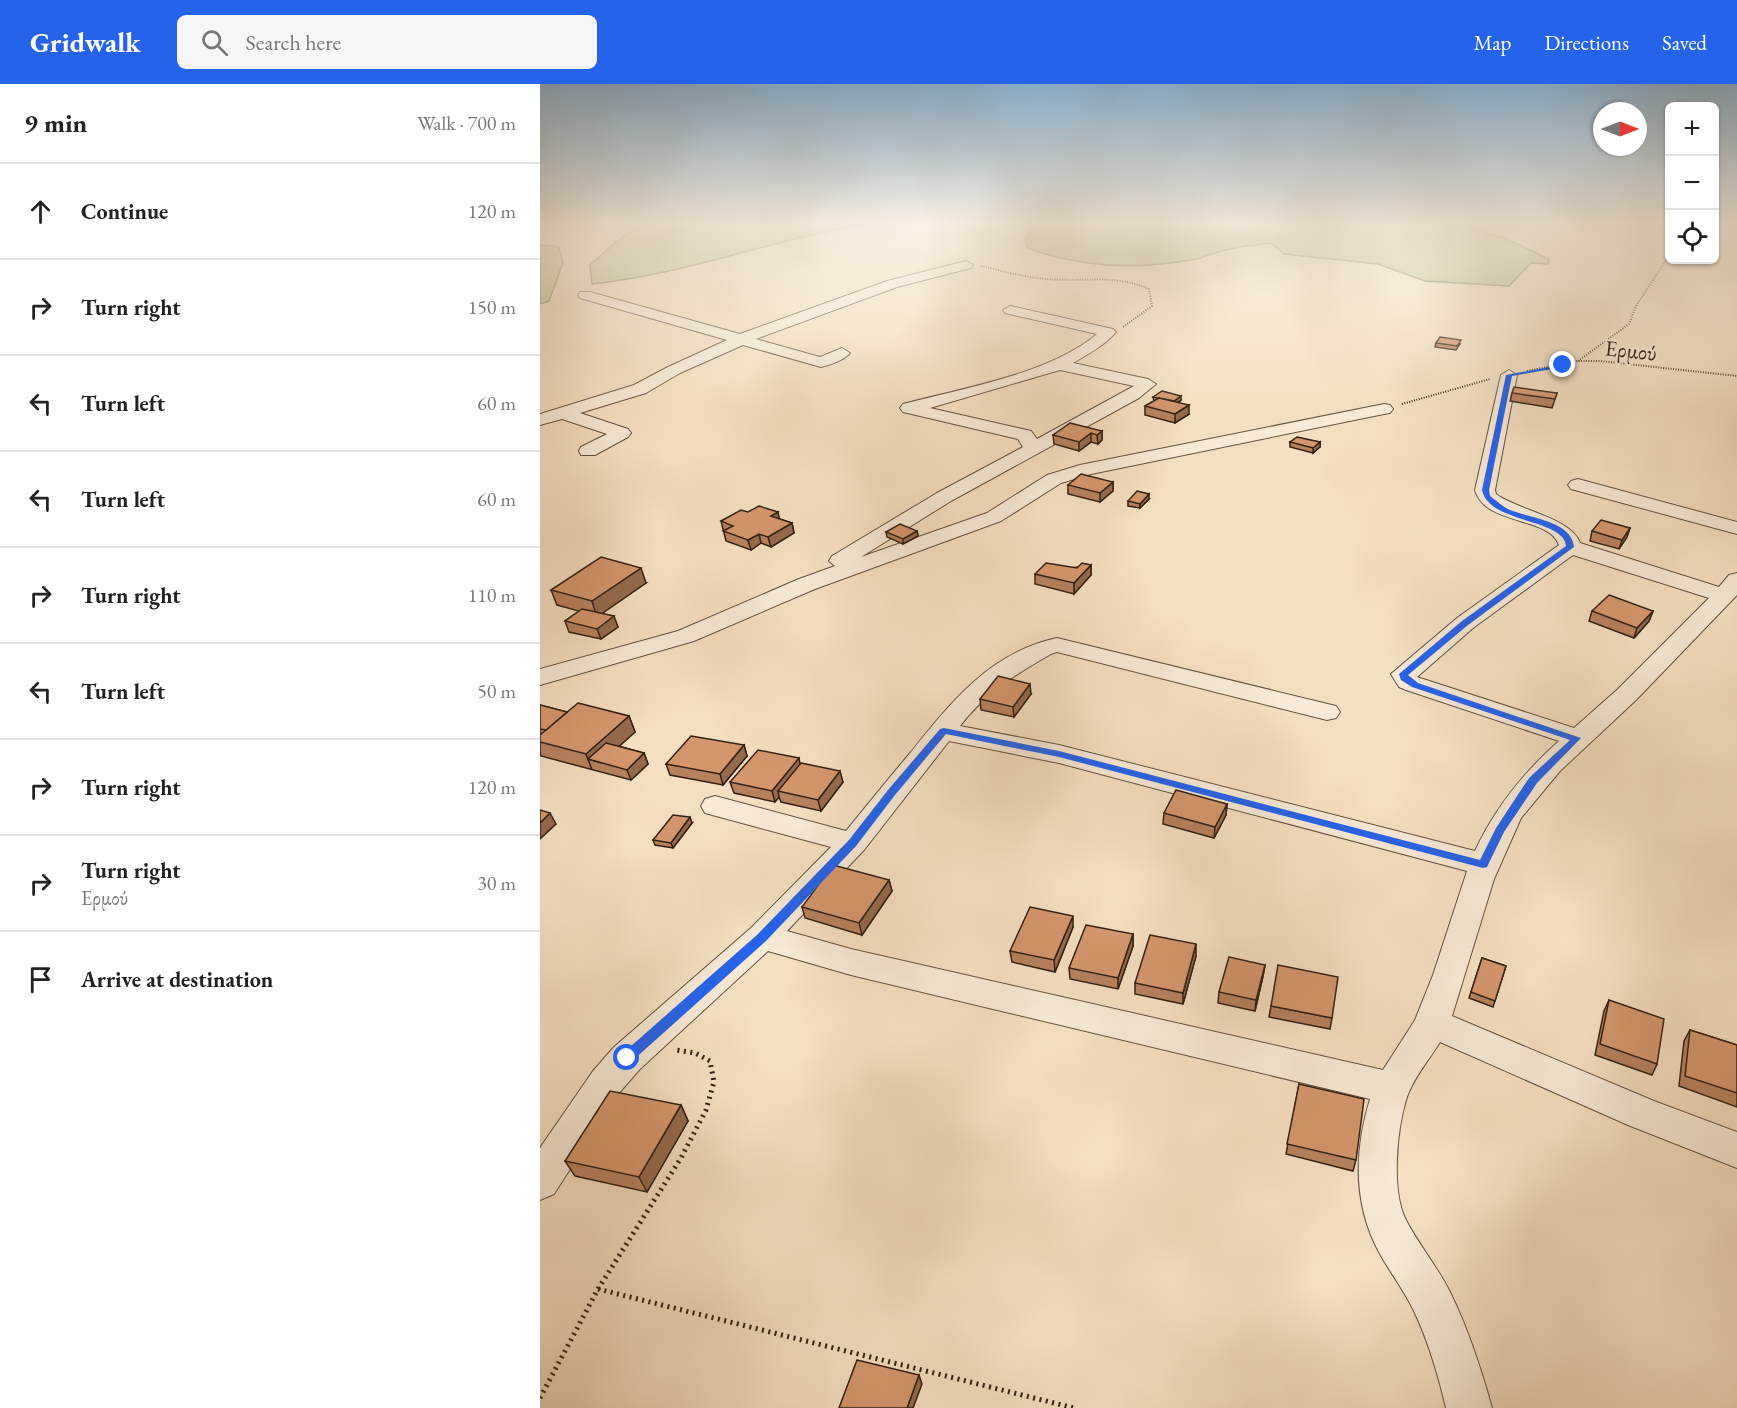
<!DOCTYPE html>
<meta charset="utf-8">
<style>
body{margin:0;font-family:"EB Garamond",serif;background:#f6f6f6;color:#222}
.controls{position:absolute;right:18px;top:18px;display:grid;overflow:hidden;border-radius:9px;box-shadow:0 2px 4px #0004}
.controls button{width:54px;height:54px;display:grid;place-items:center;padding:0;border:0;border-bottom:2px solid #e0e0e0;background:#fff;color:#222;font:30px sans-serif}
.compass{position:absolute;left:1053px;top:18px;width:54px;height:54px;border-radius:50%;background:#fff;box-shadow:0 2px 4px #0004;rotate:90deg}
.stop{position:absolute;width:18px;height:18px;margin:-14px;border:4px solid #2563eb;border-radius:50%;background:#fff}
.stop.end{background:#2563eb;border-color:#fff;box-shadow:0 2px 6px #0008}
.list{margin:0;padding:0;list-style:none}
h2{display:flex;justify-content:space-between;align-items:center;height:78px;margin:0;padding:0 24px;font-size:26px}
h2 small{font-size:20px;font-weight:400;color:#767676}
.list li{display:grid;grid-template-columns:39px 1fr auto;gap:18px;align-items:center;box-sizing:border-box;height:96px;padding:0 24px;border-top:2px solid #e0e0e0}
.list b{display:block;font-size:22px;white-space:nowrap}
.list p{margin:0;font-size:20px;white-space:nowrap;color:#767676}
.list em{font-size:20px;font-style:normal;color:#767676}
.icon{flex:none;width:33px;height:33px;fill:none;stroke:currentColor;stroke-width:2;stroke-linecap:round;stroke-linejoin:round}
.map{position:relative;flex:none;width:1197px;height:1324px;overflow:hidden}
header{display:flex;align-items:center;gap:36px;box-sizing:border-box;height:84px;padding:0 30px;background:#2563eb;color:#fff}
header strong{font-size:28px}
nav{display:flex;gap:33px;margin-inline-start:auto;font-size:21px}
.search{width:420px;height:54px;background:#f6f6f6;display:flex;align-items:center;gap:15px;box-sizing:border-box;padding:0 21px;border-radius:9px;color:#767676;font-size:22px}
main{display:flex}
aside{flex:1;background:#fff}
.map>svg:first-child{display:block}
.green{fill:#c0c190;stroke:#7a7052;stroke-width:1.5}
.lines{fill:none;stroke-linecap:round;stroke-linejoin:round}
.street-casing{stroke:#64503f;stroke-width:2}
.path-far1{stroke:#332013;stroke-width:2;stroke-dasharray:1 1.5;stroke-linecap:butt}
.path{stroke:#332013;stroke-width:5;stroke-dasharray:2 4.5;stroke-linecap:butt}
.street{fill:#f8ead7;fill-rule:evenodd}
.wall{fill:#b7815e;stroke:#332013;stroke-width:1.5}
.shaded-wall{fill:#95694c;stroke:#332013;stroke-width:1.5}
.building{fill:#d5966d;stroke:#332013;stroke-width:1.5}
.route{fill:#2563eb}
.labels{text-anchor:middle;stroke-width:4.5;stroke-linejoin:round;paint-order:stroke}
.far-street-label{font-size:22px;fill:#332013;stroke:#f8ead7}
</style>
<header>
<strong>Gridwalk</strong>
<div class="search"><svg class="icon" aria-label="search" viewBox="0 0 24 24"><circle cx="10" cy="10" r="6"/><path d="M15 15l6 6"/></svg>Search here</div>
<nav><a>Map</a><a>Directions</a><a>Saved</a></nav>
</header>
<main>
<aside>
<h2>9 min<small>Walk · 700 m</small></h2>
<ul class="list">
<li><svg class="icon" aria-label="ahead" viewBox="0 0 24 24"><path d="M12 20V5M6 11l6-6 6 6"/></svg><div><b>Continue</b></div><em>120 m</em></li>
<li><svg class="icon" aria-label="right" viewBox="0 0 24 24"><path d="M7 20v-9h11M14 6l5 5-5 5"/></svg><div><b>Turn right</b></div><em>150 m</em></li>
<li><svg class="icon" aria-label="left" viewBox="0 0 24 24"><path d="M17 20v-9H6M10 6l-5 5 5 5"/></svg><div><b>Turn left</b></div><em>60 m</em></li>
<li><svg class="icon" aria-label="left" viewBox="0 0 24 24"><path d="M17 20v-9H6M10 6l-5 5 5 5"/></svg><div><b>Turn left</b></div><em>60 m</em></li>
<li><svg class="icon" aria-label="right" viewBox="0 0 24 24"><path d="M7 20v-9h11M14 6l5 5-5 5"/></svg><div><b>Turn right</b></div><em>110 m</em></li>
<li><svg class="icon" aria-label="left" viewBox="0 0 24 24"><path d="M17 20v-9H6M10 6l-5 5 5 5"/></svg><div><b>Turn left</b></div><em>50 m</em></li>
<li><svg class="icon" aria-label="right" viewBox="0 0 24 24"><path d="M7 20v-9h11M14 6l5 5-5 5"/></svg><div><b>Turn right</b></div><em>120 m</em></li>
<li><svg class="icon" aria-label="right" viewBox="0 0 24 24"><path d="M7 20v-9h11M14 6l5 5-5 5"/></svg><div><b>Turn right</b><p>Ερμού</p></div><em>30 m</em></li>
<li><svg class="icon" aria-label="arrive" viewBox="0 0 24 24"><path d="M6 21V4h12l-3 4 3 4H6"/></svg><div><b>Arrive at destination</b></div></li>
</ul>
</aside>
<div class="map">
<svg width="1197" height="1324" viewBox="0 0 1197 1324">
<rect width="100%" height="100%" fill="#f5dfc2"/>
<filter id="stains"><feTurbulence type="fractalNoise" baseFrequency=".00333" numOctaves="4"/><feColorMatrix values="0 0 0 0 .2 0 0 0 0 .09 0 0 0 0 .02 0 0 0 .5 -.17"/></filter>
<radialGradient id="worn" r=".72"><stop offset=".6" stop-color="#630" stop-opacity="0"/><stop offset="1" stop-color="#630" stop-opacity=".3"/></radialGradient>
<g class="green">
<path d="M103,139H339C242,151 150,190 52,200L50,181L77,157Z"/>
<path d="M477,139H912L965,154L1009,175L1008,180L991,179L969,202L885,197L838,180L744,170L731,159C717,161 703,162 690,165C677,167 665,174 650,176C596,186 539,183 487,164L486,154L492,143Z"/>
<polygon points="0,161 19,163 23,179 9,217 0,220"/>
</g>
<g class="lines">
<defs>
<g id="street">
<path d="M426,177L433,181L431,184L357,203L216,255L280,273L302,264L310,269C304,276 290,281 281,283L203,261L140,289L106,309L40,329L88,345L91,349L88,353L55,371H41L39,367L41,363L67,350L22,335L0,341V330L94,301L128,283L187,256L40,214L38,211L40,208H50L200,250L347,197Z"/>
<path d="M470,222L573,245L576,248C564,262 548,270 533,279L608,295L616,300L599,314L411,417L321,473L447,429L507,391L540,381L844,320L850,321L853,325L850,329L844,330L551,390L521,399L461,437L275,505L154,557L0,601V585L138,547L259,495L295,482L289,477L292,472L397,409L483,363L478,355L363,328L360,324L363,320C423,304 510,290 557,250L465,229L463,226ZM520,286L594,302L497,355L491,347L390,324Z"/>
<path d="M969,286L977,291L955,406L956,410C977,426 1032,434 1040,459L1179,503L1189,491L1197,489V511L1096,616L1020,687L981,734L954,795L912,932L1114,1017L1197,1048V1084L1088,1041L900,958C889,976 874,993 867,1013C857,1044 851,1104 865,1134C878,1160 897,1182 910,1208C928,1245 941,1284 952,1324H906C898,1290 888,1256 873,1225C863,1205 850,1188 840,1170C813,1121 814,1067 830,1015L311,891L228,867L100,985L79,1009L14,1110L0,1116V1064L53,987L74,963L211,844L291,763L165,729L161,722L165,715L175,712L306,747C328,720 349,694 371,668C411,618 451,568 517,554L796,622L800,628L796,634L787,636L517,568L511,570C476,590 445,609 420,642L519,661L935,767C955,724 983,689 1019,657L866,606L859,603L851,590L917,534L1019,461C1009,432 945,442 935,406L961,291ZM1033,471L1169,514L1078,605L1034,644L877,593L933,544ZM409,657L519,679L927,787L893,891L875,936L843,986L311,865L247,847L324,766Z"/>
<polygon points="1038,395 1197,438 1197,450 1031,405 1028,401 1031,397"/>
</g>
</defs>
<use href="#street" class="street-casing"/>
<g class="path-far1">
<polyline points="1174,146 1197,141"/>
<path d="M441,182C462,187 484,193 506,195C540,198 577,190 609,205L612,222L583,243"/>
<polyline points="1038,277 1089,240 1096,222 1130,170"/>
<polyline points="987,287 1038,277 1060,277 1197,292"/>
<polyline points="862,320 950,295"/>
</g>
<g class="path">
<polyline points="58,1205 141,1074 166,1026 174,998 170,977 155,969 136,966"/>
<polyline points="0,1314 58,1205 534,1324"/>
</g>
<use href="#street" class="street"/>
</g>
<g class="wall">
<polygon points="896,259 920,260 916,266 895,263"/>
<polygon points="972,309 1017,309 1012,324 970,317"/>
<polygon points="613,313 641,316 638,319 649,330 635,339 605,331 605,322 614,317"/>
<polygon points="562,347 562,356 558,360 551,358 539,367 514,360 513,351"/>
<polygon points="750,358 780,358 780,363 773,369 750,363"/>
<polygon points="573,398 573,407 560,418 528,410 528,401"/>
<polygon points="609,415 600,424 588,422 588,417"/>
<polygon points="208,428 239,435 252,439 254,449 231,463 221,459 211,466 186,457 181,437"/>
<polygon points="1090,444 1087,453 1079,465 1050,457 1052,447"/>
<polygon points="377,447 378,452 363,460 347,453 346,448"/>
<polygon points="551,481 551,491 534,510 495,500 495,490"/>
<polygon points="106,499 62,529 78,543 61,555 29,548 25,537 39,527 17,521 11,506"/>
<polygon points="1052,527 1113,527 1109,537 1094,554 1049,537"/>
<polygon points="491,610 474,633 441,626 440,615"/>
<polygon points="0,621 27,628 89,632 95,648 78,662 104,669 108,680 91,696 1,672 0,669"/>
<polygon points="204,661 207,672 183,701 130,691 126,680"/>
<polygon points="260,680 303,698 281,727 241,718 239,713 235,718 194,709 190,698"/>
<polygon points="687,720 686,731 674,754 623,740 624,729"/>
<polygon points="152,739 133,764 115,761 113,756"/>
<polygon points="349,796 352,807 322,851 265,834 262,823"/>
<polygon points="533,843 515,888 472,878 470,867"/>
<polygon points="593,850 593,862 578,905 530,895 529,884"/>
<polygon points="656,872 643,920 595,910 595,899"/>
<polygon points="942,874 966,882 953,923 929,914"/>
<polygon points="725,881 723,892 715,927 678,919 679,908"/>
<polygon points="1069,916 1117,980 1112,991 1055,971 1064,927"/>
<polygon points="731,922 792,934 790,945 729,933"/>
<polygon points="1150,946 1197,961 1197,1023 1139,1002 1144,957"/>
<polygon points="759,1000 816,1076 813,1087 746,1070"/>
<polygon points="141,1021 148,1037 107,1108 35,1092 25,1077"/>
</g>
<g class="shaded-wall">
<polygon points="641,312 641,316 633,322 633,318"/>
<polygon points="649,321 649,330 635,339 635,330"/>
<polygon points="562,347 562,356 558,360 557,351"/>
<polygon points="551,349 551,358 539,367 539,358"/>
<polygon points="780,358 780,363 773,369 773,364"/>
<polygon points="573,398 573,407 560,418 560,409"/>
<polygon points="609,410 609,415 600,424 600,420"/>
<polygon points="238,428 240,438 231,432"/>
<polygon points="252,439 254,449 231,463 228,453"/>
<polygon points="1090,444 1087,453 1079,465 1082,456"/>
<polygon points="377,447 378,452 363,460 363,455"/>
<polygon points="219,450 221,459 211,466 208,456"/>
<polygon points="551,481 551,491 534,510 534,499"/>
<polygon points="101,484 106,499 57,533 52,517"/>
<polygon points="1113,527 1109,537 1094,554 1097,544"/>
<polygon points="74,532 78,543 61,555 57,545"/>
<polygon points="490,600 491,610 474,633 473,623"/>
<polygon points="89,632 95,648 61,679 48,675 52,686 46,670"/>
<polygon points="204,661 207,672 183,701 180,690"/>
<polygon points="104,669 108,680 91,696 87,686"/>
<polygon points="259,674 261,685 238,707 239,713 235,718 232,707"/>
<polygon points="300,687 303,698 281,727 278,716"/>
<polygon points="687,720 686,731 674,754 675,743"/>
<polygon points="10,729 16,740 0,755 0,739"/>
<polygon points="150,733 152,739 133,764 131,759"/>
<polygon points="349,796 352,807 322,851 319,839"/>
<polygon points="533,832 533,843 515,888 514,876"/>
<polygon points="593,850 593,862 578,905 578,894"/>
<polygon points="656,860 656,872 643,920 643,909"/>
<polygon points="725,881 723,892 715,927 716,916"/>
<polygon points="141,1021 148,1037 107,1108 99,1093"/>
<polygon points="379,1291 382,1300 373,1324 367,1324"/>
</g>
<g class="building">
<polygon points="900,253 921,256 917,262 896,259"/>
<polygon points="974,303 1017,309 1015,315 972,309"/>
<polygon points="622,307 641,312 634,317 613,313"/>
<polygon points="619,314 649,321 635,330 605,322"/>
<polygon points="530,339 562,347 557,351 551,349 539,358 513,351"/>
<polygon points="757,353 780,358 773,364 750,358"/>
<polygon points="541,390 573,398 560,409 528,401"/>
<polygon points="597,407 609,410 600,420 588,417"/>
<polygon points="219,422 238,428 231,432 252,439 228,453 219,450 208,456 183,447 193,442 181,437 201,426 208,428"/>
<polygon points="1061,436 1090,444 1082,456 1052,447"/>
<polygon points="360,440 377,447 363,455 346,448"/>
<polygon points="61,473 101,484 52,517 11,506"/>
<polygon points="506,479 537,484 542,479 551,481 534,499 495,490"/>
<polygon points="1069,511 1113,527 1097,544 1052,527"/>
<polygon points="42,525 74,532 57,545 25,537"/>
<polygon points="458,592 490,600 473,623 440,615"/>
<polygon points="38,619 89,632 46,670 0,658 0,651"/>
<polygon points="0,621 27,628 6,646 0,645"/>
<polygon points="151,652 204,661 180,690 126,680"/>
<polygon points="66,659 104,669 87,686 48,675"/>
<polygon points="218,666 259,674 232,707 190,698"/>
<polygon points="261,679 300,687 278,716 238,707"/>
<polygon points="636,706 687,720 675,743 624,729"/>
<polygon points="0,726 10,729 0,739"/>
<polygon points="133,731 150,733 131,759 113,756"/>
<polygon points="293,781 349,796 319,839 262,823"/>
<polygon points="490,823 533,832 514,876 470,867"/>
<polygon points="546,841 593,850 578,894 529,884"/>
<polygon points="610,851 656,860 643,909 595,899"/>
<polygon points="689,873 725,881 716,916 679,908"/>
<polygon points="942,874 966,882 955,917 931,908"/>
<polygon points="738,881 798,893 792,934 731,922"/>
<polygon points="1069,916 1124,935 1117,980 1060,960"/>
<polygon points="1150,946 1197,961 1197,1009 1145,992"/>
<polygon points="759,1000 824,1015 816,1076 747,1060"/>
<polygon points="70,1007 141,1021 99,1093 25,1077"/>
<polygon points="317,1276 379,1291 367,1324 299,1324"/>
</g>
<linearGradient id="sky" x2="0" y2="1"><stop stop-color="#8cb6d8"/><stop offset="0.43" stop-color="#faf1e4"/><stop offset="1" stop-color="#faf1e4" stop-opacity="0"/></linearGradient>
<rect width="1197" height="324" fill="url(#sky)"/>
<path class="route" d="M1025,280L1023,283L972,292L949,406L950,412C957,417 963,423 970,426C989,434 1032,437 1034,463L928,541L868,591L878,599L1041,654L997,699L964,748L947,783L943,784L519,673L406,650L355,711L316,762L226,857L91,978H82L80,974L82,970L218,850L309,756L348,706L400,645L404,644L519,667L940,776L956,744L989,694L1030,656L872,603L861,596L859,590L922,537L1026,462C1024,434 949,440 942,406L966,291Z"/>
<g class="labels">
<g class="far-street-label">
<text transform="translate(1091 266) rotate(6)" y="8">Ερμού</text>
</g>
</g>
<rect width="100%" height="100%" filter="url(#stains)"/>
<rect width="100%" height="100%" fill="url(#worn)"/>
</svg>
<div class="controls">
<button>+</button>
<button>−</button>
<button><svg class="icon" aria-label="locate" viewBox="0 0 24 24"><circle cx="12" cy="12" r="6"/><path d="M12 2v4M12 18v4M2 12h4M18 12h4"/></svg></button>
</div>
<svg class="compass" viewBox="-18 -18 36 36"><path d="M0-13l5 13h-10z" fill="#e53935"/><path d="M0 13l5-13h-10z" fill="#767676"/></svg>
<div class="stop" style="left:87px;top:974px"></div>
<div class="stop end" style="left:1023px;top:281px"></div>
</div>
</main>
